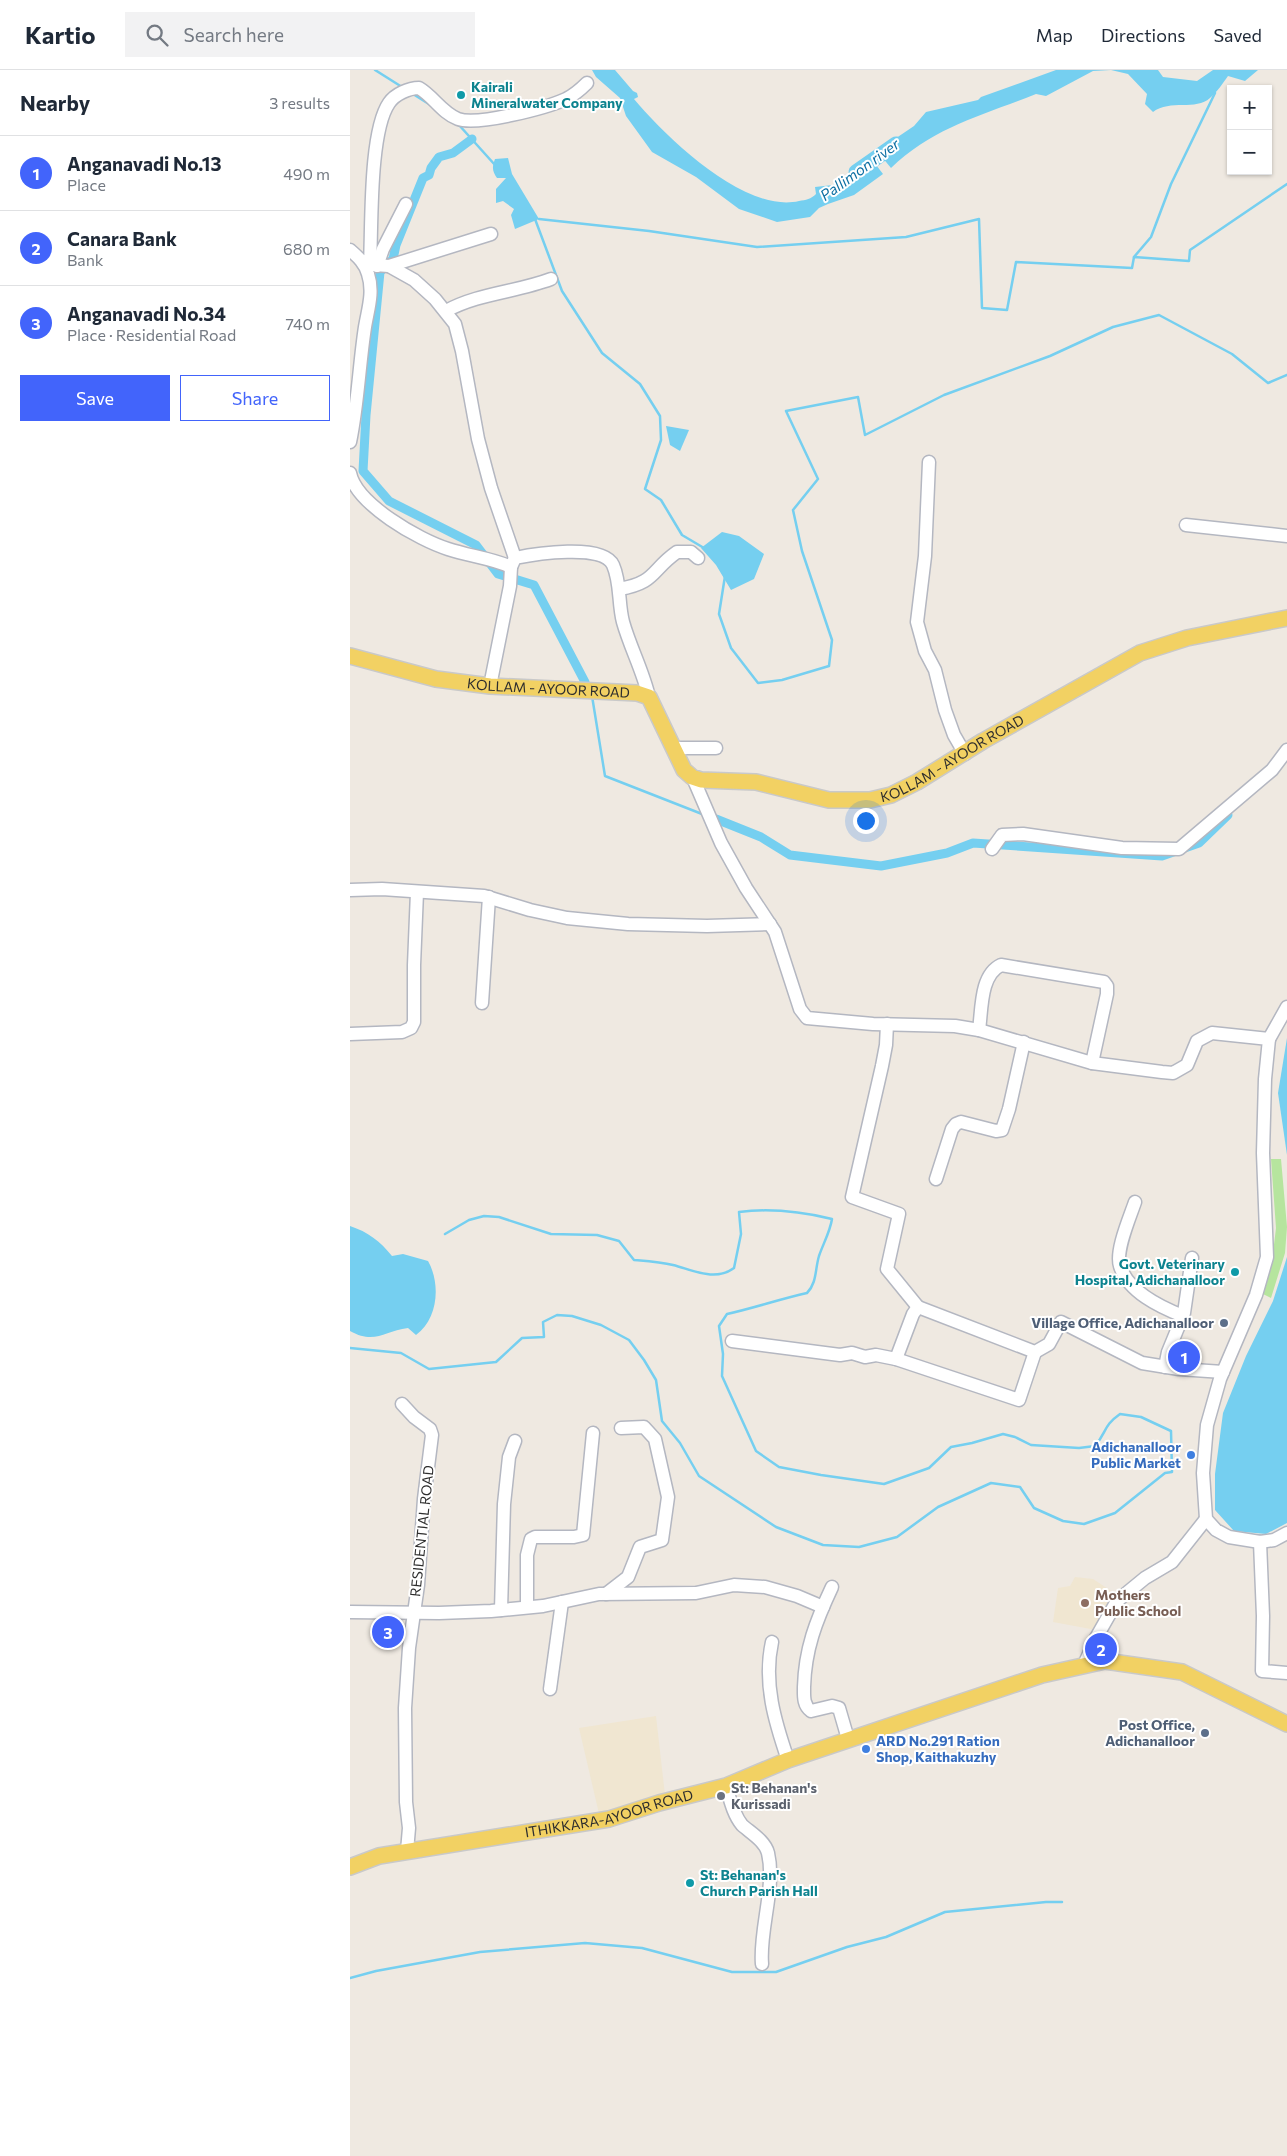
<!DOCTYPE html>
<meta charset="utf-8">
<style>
body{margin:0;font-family:Commissioner,sans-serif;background:#f2f2f3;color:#1f2937}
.controls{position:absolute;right:15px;top:15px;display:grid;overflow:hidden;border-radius:0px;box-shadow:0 1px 4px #0004}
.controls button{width:45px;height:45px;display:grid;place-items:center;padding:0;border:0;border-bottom:1px solid #e0e1e3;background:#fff;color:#1f2937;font:25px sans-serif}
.you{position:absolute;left:515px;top:750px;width:18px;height:18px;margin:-12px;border:4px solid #fff;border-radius:50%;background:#1a73e8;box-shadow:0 0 0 8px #1a73e833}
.badge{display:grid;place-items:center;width:32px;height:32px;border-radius:50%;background:#4264fb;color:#fff;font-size:16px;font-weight:700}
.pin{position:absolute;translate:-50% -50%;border:2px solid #fff;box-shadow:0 1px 5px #0006}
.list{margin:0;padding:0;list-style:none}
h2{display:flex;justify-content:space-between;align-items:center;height:65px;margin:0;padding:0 20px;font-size:21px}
h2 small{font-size:16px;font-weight:400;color:#747a83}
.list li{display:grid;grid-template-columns:32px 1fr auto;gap:15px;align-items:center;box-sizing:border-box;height:75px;padding:0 20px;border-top:1px solid #e0e1e3}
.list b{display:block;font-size:19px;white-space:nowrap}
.list p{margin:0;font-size:16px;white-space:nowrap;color:#747a83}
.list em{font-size:16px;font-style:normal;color:#747a83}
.actions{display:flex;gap:10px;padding:15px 20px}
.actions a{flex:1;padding:11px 0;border:1px solid #4264fb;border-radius:0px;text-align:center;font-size:18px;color:#4264fb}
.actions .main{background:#4264fb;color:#fff}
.icon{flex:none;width:28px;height:28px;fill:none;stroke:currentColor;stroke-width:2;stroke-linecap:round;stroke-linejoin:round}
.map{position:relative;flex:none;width:937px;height:2086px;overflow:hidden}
header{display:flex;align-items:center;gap:30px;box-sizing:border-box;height:70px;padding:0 25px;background:#fff;border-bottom:1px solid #e0e1e3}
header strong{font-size:24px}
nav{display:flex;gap:28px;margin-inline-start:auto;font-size:18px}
.search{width:350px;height:45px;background:#f2f2f3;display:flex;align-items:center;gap:12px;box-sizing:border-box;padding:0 18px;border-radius:0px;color:#747a83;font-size:19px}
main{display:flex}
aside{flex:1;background:#fff}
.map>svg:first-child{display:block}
.education{fill:#f0e6d1}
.green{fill:#b6e59e}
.water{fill:#75cff0}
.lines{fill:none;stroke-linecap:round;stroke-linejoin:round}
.stream{stroke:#75cff0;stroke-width:2.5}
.canal{stroke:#75cff0;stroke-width:9}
.river{stroke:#75cff0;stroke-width:15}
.minor-casing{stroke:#b4b7c1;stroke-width:15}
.major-casing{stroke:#c9c9c9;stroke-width:18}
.minor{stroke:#fff;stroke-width:12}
.major{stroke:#f2d163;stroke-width:15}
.culture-dot{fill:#0f9aa8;stroke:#fff;stroke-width:2}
.service-dot{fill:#5c6f8a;stroke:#fff;stroke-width:2}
.shop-dot{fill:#3f7fe0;stroke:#fff;stroke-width:2}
.education-dot{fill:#8d6e63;stroke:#fff;stroke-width:2}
.worship-dot{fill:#6b7280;stroke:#fff;stroke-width:2}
.labels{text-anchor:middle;stroke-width:4;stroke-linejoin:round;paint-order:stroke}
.culture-label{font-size:14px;font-weight:bold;fill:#0d838f;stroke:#fff;text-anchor:start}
.street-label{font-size:14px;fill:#2e2e2e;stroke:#fff}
.service-label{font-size:14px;font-weight:bold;fill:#4e5e75;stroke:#fff;text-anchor:end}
.shop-label{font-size:14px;font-weight:bold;fill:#366cbe;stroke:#fff;text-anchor:end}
.education-label{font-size:14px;font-weight:bold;fill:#785e54;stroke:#fff;text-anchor:start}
.worship-label{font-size:14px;font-weight:bold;fill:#5b616d;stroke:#fff;text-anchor:start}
.water-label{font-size:15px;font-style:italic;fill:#0d6fa3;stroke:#fff}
</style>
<header>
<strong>Kartio</strong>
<div class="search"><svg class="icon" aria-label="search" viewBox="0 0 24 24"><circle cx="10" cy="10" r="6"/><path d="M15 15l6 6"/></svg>Search here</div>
<nav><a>Map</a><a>Directions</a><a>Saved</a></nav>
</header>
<main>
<aside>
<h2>Nearby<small>3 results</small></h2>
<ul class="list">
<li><span class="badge">1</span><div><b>Anganavadi No.13</b><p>Place</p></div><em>490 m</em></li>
<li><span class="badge">2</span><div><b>Canara Bank</b><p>Bank</p></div><em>680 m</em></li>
<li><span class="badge">3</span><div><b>Anganavadi No.34</b><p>Place · Residential Road</p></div><em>740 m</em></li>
</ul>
<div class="actions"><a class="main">Save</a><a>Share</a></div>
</aside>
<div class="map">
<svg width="937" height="2086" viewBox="0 0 937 2086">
<rect width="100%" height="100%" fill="#efe9e1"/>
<g class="education">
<polygon points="725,1507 743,1509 769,1526 746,1560 703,1552 708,1518 720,1516"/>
<polygon points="306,1646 315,1725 250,1748 229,1658"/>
</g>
<polygon class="green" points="921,1089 931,1089 937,1157 935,1183 921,1228 911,1223 922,1191 926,1158"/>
<g class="water">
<path d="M242,0H265L283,21L287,23L288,27L284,29C316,67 395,144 449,131C456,130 461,129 466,124L465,117L483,115L520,87L533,104L504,125L478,134L469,138L460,147L427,152L389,139L346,107L302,82L276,46L270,28L246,7Z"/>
<path d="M706,0H808L813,7L847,11L863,0H908L895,11L878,6C873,13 867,22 860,28C846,41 820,29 803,42L795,34L797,24L778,4L761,0L743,1L696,26L686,24C633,45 583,57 541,98L527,81L564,56L576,42L628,30L631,27Z"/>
<path d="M158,88L162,104L189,149L165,159L161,145L164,139L153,131L146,133V119L156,108H147C142,101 142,97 145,89Z"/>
<polygon points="316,356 339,360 330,381 320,375"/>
<polygon points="372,462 389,466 414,484 404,509 381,520 366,495 351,478"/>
<polygon points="937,968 937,1085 928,1023"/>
<path d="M0,1156C18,1162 30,1171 42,1186L53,1184L78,1191C91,1214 88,1249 66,1265L58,1258C34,1261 25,1275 0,1261Z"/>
<polygon points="937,1187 937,1453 916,1464 884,1461 865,1440 865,1404 873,1343 896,1286 923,1231"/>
</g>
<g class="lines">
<g class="stream">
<polyline points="25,0 52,17"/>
<polyline points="63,24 82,36"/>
<polyline points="109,55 145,95"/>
<polyline points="185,149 212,221 252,283 290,314 310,346 311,370 295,419 311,430 332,465 354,478"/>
<polyline points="189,149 299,161 407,177 556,167 629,149 632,238 657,240 666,192 782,198 784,187 839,191 840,180 937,114"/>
<polyline points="784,187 801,167 821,114 865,23"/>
<polyline points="375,506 369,544 381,578 408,613 432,610 479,596 482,570 452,481 443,440 468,409 436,341 508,327 515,365 594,325 700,286 763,257 809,245 882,284 918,313 937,305"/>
<polyline points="242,626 255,706 352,744"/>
<path d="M0,1278L51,1283L79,1299L146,1292L172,1268L194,1267L193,1252L207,1245L222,1246L251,1255L279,1270L294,1290L306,1310L312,1351L330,1373L349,1406L426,1457L473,1475L509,1477L547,1467L588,1437L641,1413L670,1417L684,1438L713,1451L734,1454L765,1443L815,1403L822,1402L821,1361L791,1347L770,1344C753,1356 757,1362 745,1376L729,1378L681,1375L665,1367L653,1364L622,1373L601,1377L579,1398L534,1414L471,1405L429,1397L406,1381L372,1306L373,1284L369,1256L377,1244C404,1238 430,1229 457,1223C467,1213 465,1199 469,1186C473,1174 480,1162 482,1149C453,1142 420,1138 389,1142L391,1164L384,1198C365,1212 343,1200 323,1195C311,1192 296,1191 284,1190L269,1171L247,1165L201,1164L149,1147L134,1146L119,1150L95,1164"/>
<polyline points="0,1908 26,1901 130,1882 235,1873 292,1878 382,1902 426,1902 497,1877 536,1867 595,1842 696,1832 712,1832"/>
</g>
<g class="canal">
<polyline points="122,69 103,83 89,87 81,98 79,105 73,108 46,175 43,189 30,202 16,345 13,401 39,431 126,475 148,504 184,515 235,612"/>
<polyline points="366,749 411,767 440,785 531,796 597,783 623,773 812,786 849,773 878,745"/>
</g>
<polyline class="river" points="506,102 546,74"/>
<defs>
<g id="minor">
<path d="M0,180C8,187 15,193 18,204C24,222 18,239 15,257C9,296 8,334 0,372"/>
<polyline points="13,191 24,195 39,196 64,210 85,229 105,254 112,281 128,369 141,418 165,488"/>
<path d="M20,194C22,157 19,62 39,33C45,24 59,18 69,18C83,26 92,43 108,49C127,56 196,38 216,29C224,25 231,19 237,13"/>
<polyline points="27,196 33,179 56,134"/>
<polyline points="39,196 141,164"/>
<path d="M96,241C129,223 167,222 201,209"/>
<polyline points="579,392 575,486 567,552 575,581 585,600 595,640 604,665 615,684"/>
<path d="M0,403C6,434 69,470 98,479C119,486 141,488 161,497"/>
<polyline points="836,455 937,466"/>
<path d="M269,519C306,513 301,500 327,482H341L348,488"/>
<path d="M140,616L160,516L161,497L165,488C184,484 253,473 263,495C271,513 268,533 273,552C280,577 293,601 299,627"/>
<polyline points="324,678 366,678"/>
<polyline points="343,708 371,773 396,818 425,862 450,939 457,948 523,954 605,956 629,960 742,993 812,1002 823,1003 837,995 847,971 862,963 919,969 915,1009 913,1083 917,1187 906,1225 870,1309 857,1355 853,1403 856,1449 866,1460 879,1467 910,1472 924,1470 937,1463"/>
<polyline points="642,779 652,765 673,764 772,778 829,779 922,700 937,680"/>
<polyline points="0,820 32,819 134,826 180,840 217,848 278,854 357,856 420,854"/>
<polyline points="132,933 139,827"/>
<polyline points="537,954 536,975 532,996 502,1127 549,1144 537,1199 568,1237"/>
<path d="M629,960C632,939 630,905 651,895L754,912L757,916V924L742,993"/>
<polyline points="0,964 52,962 61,958 64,952 64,895 67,822"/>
<polyline points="919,969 937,937"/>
<polyline points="586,1109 602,1059 606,1054 611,1052 646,1061 652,1060 659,1039 674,972"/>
<path d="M785,1132C780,1147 765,1181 770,1196C778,1222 810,1237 833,1246"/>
<polyline points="382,1271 490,1285 502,1283 515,1287 526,1285 546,1289 563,1244 568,1237 685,1282 699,1274 711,1252 792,1293 829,1299 873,1302"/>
<polyline points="546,1289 669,1330 685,1282"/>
<polyline points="815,1297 818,1282 834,1243 842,1188"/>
<polyline points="52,1334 64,1347 80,1359 82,1365 74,1429 68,1515 59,1578 55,1638 56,1732 59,1758 57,1781"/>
<polyline points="910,1472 913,1546 912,1601 937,1603"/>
<path d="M482,1517C466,1551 455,1579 454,1617C454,1626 453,1635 461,1641L482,1636L489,1638L498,1669"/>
<polyline points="256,1524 278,1507 290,1477 312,1470 318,1427 305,1369 294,1357 271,1358"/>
<polyline points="177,1537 177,1485 181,1469 185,1467 224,1467 233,1465 243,1363"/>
<polyline points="151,1540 154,1434 159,1387 165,1371"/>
<polyline points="0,1542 89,1543 141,1541 193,1536 249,1524 346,1523 384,1515 415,1517 447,1526 473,1537"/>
<path d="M422,1572C413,1613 425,1652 438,1690"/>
<polyline points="734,1595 746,1568 767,1531 795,1508 822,1492 856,1449"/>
<polyline points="200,1619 212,1532"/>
<path d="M376,1716C380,1729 383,1744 392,1755C401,1763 415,1771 418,1783C426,1817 409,1860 412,1894"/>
</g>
<g id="major">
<path id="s1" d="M0,586L86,609L140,616L287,623L299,627L334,700L342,707L351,710L406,712L479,730H520L541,725L567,712L633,671L790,583L837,568L937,548"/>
<path id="s2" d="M0,1797L29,1786L259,1749L309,1733L376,1716L438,1690L692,1605L755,1591L832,1602L937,1654"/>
</g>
</defs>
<use href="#minor" class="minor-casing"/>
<use href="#major" class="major-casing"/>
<use href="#minor" class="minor"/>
<use href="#major" class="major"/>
</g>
<g class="culture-dot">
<circle cx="111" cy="25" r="5"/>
<circle cx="885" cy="1202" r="5"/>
<circle cx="340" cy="1813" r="5"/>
</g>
<g class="service-dot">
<circle cx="874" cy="1253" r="5"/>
<circle cx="855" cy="1663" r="5"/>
</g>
<g class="shop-dot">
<circle cx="841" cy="1385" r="5"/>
<circle cx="516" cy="1679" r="5"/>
</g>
<circle class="education-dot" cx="735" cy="1533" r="5"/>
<circle class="worship-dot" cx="371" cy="1726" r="5"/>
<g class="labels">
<g class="culture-label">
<text x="121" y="22">Kairali<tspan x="121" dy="16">Mineralwater Company</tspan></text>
<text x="875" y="1199" text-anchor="end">Govt. Veterinary<tspan x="875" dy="16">Hospital, Adichanalloor</tspan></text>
<text x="350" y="1810">St: Behanan's<tspan x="350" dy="16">Church Parish Hall</tspan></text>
</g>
<g class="street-label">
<text dy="5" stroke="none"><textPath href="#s1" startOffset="202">KOLLAM - AYOOR ROAD</textPath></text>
<text dy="5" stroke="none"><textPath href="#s1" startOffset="668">KOLLAM - AYOOR ROAD</textPath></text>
<text transform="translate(72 1461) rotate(-84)" y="5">RESIDENTIAL ROAD</text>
<text dy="5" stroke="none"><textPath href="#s2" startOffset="265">ITHIKKARA-AYOOR ROAD</textPath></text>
</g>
<g class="service-label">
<text x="864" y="1258">Village Office, Adichanalloor</text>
<text x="845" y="1660">Post Office,<tspan x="845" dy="16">Adichanalloor</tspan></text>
</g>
<g class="shop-label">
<text x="831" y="1382">Adichanalloor<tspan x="831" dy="16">Public Market</tspan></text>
<text x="526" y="1676" text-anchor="start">ARD No.291 Ration<tspan x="526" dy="16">Shop, Kaithakuzhy</tspan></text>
</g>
<g class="education-label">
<text x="745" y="1530">Mothers<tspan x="745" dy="16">Public School</tspan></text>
</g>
<g class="worship-label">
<text x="381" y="1723">St: Behanan's<tspan x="381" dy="16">Kurissadi</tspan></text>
</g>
<g class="water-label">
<text transform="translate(510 100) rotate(-36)" y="5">Pallimon river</text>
</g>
</g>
</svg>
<div class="controls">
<button>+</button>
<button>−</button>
</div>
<div class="you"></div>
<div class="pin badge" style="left:834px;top:1287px">1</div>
<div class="pin badge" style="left:751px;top:1579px">2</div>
<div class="pin badge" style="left:38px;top:1562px">3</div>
</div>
</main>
